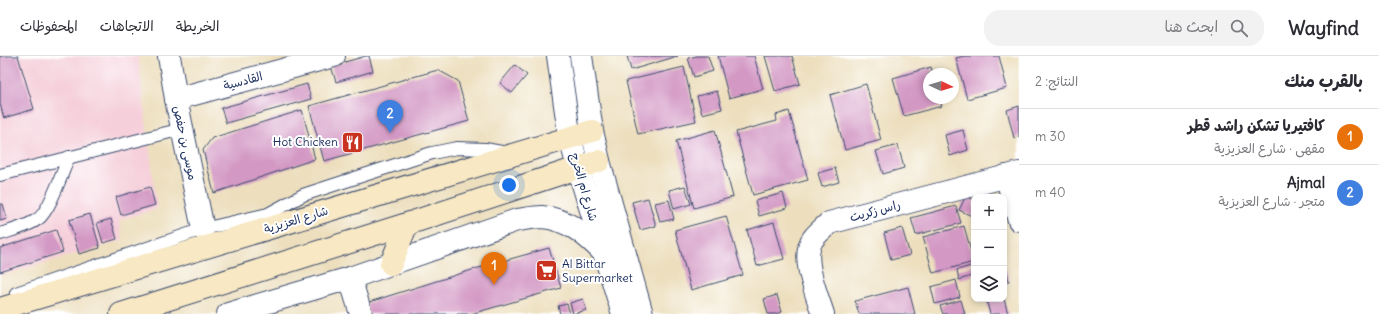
<!DOCTYPE html>
<html lang="ar">
<meta charset="utf-8">
<style>
body{margin:0;font-family:Delius,"Playpen Sans Arabic",sans-serif;background:#f2f2f3;color:#2b2b33;direction:rtl}
.controls{position:absolute;right:12px;bottom:12px;display:grid;overflow:hidden;border-radius:8px;box-shadow:0 2px 6px #0003}
.controls button{width:36px;height:36px;display:grid;place-items:center;padding:0;border:0;border-bottom:1px solid #e1e1e2;background:#fff;color:#2b2b33;font:20px sans-serif}
.compass{position:absolute;left:923px;top:12px;width:36px;height:36px;border-radius:50%;background:#fff;box-shadow:0 2px 6px #0003;rotate:94deg}
.you{position:absolute;left:509px;top:129px;width:14px;height:14px;margin:-10px;border:3px solid #fff;border-radius:50%;background:#1a73e8;box-shadow:0 0 0 6px #1a73e833}
.badge{display:grid;place-items:center;width:26px;height:26px;border-radius:50%;background:#111827;color:#fff;font-size:13px;font-weight:700}
.pin{position:absolute;translate:-50% -33px;filter:drop-shadow(0 1px 2px #0008)}
.pin::after{content:'';position:absolute;top:21px;width:14px;height:12px;background:inherit;clip-path:polygon(0 0,100% 0,50% 100%)}
.list{margin:0;padding:0;list-style:none}
h2{display:flex;justify-content:space-between;align-items:center;height:52px;margin:0;padding:0 16px;font-size:17px}
h2 small{font-size:13px;font-weight:400;color:#7c7c81}
.list li{display:grid;grid-template-columns:26px 1fr auto;gap:12px;align-items:center;box-sizing:border-box;height:56px;padding:0 16px;border-top:1px solid #e1e1e2}
.list b{display:block;font-size:15px;white-space:nowrap}
.list p{margin:0;font-size:13px;white-space:nowrap;color:#7c7c81}
.list em{font-size:13px;font-style:normal;color:#7c7c81}
.icon{flex:none;width:22px;height:22px;fill:none;stroke:currentColor;stroke-width:2;stroke-linecap:round;stroke-linejoin:round}
.map{position:relative;flex:none;width:1019px;height:258px;overflow:hidden;direction:ltr}
header{display:flex;align-items:center;gap:24px;box-sizing:border-box;height:56px;padding:0 20px;background:#fff;border-bottom:1px solid #e1e1e2}
header strong{font-size:19px}
nav{display:flex;gap:22px;margin-inline-start:auto;font-size:14px}
.search{width:280px;height:36px;background:#f2f2f3;display:flex;align-items:center;gap:10px;box-sizing:border-box;padding:0 14px;border-radius:16px;color:#7c7c81;font-size:15px}
main{display:flex}
aside{flex:1;background:#fff}
.map>svg:first-child{display:block}
.built{fill:#f5cfda}
.building{fill:#d398c4}
.lines{fill:none;stroke-linecap:round;stroke-linejoin:round}
.service-casing{stroke:#3a496c;stroke-width:14}
.minor-casing{stroke:#3a496c;stroke-width:24}
.tertiary-casing{stroke:#3a496c;stroke-width:24}
.secondary-casing{stroke:#3a496c;stroke-width:24}
.service{stroke:#fff;stroke-width:12}
.minor{stroke:#fff;stroke-width:22}
.tertiary{stroke:#fff;stroke-width:22}
.secondary{stroke:#f8e8c3;stroke-width:22}
.labels{text-anchor:middle;stroke-width:4;stroke-linejoin:round;paint-order:stroke}
.street-label{font-size:12px;fill:#1b2f5e;stroke:#fff}
.poi-label{font-size:12px;fill:#1b2f5e;stroke:#fff;text-anchor:end}
</style>
<header>
<strong>Wayfind</strong>
<div class="search"><svg class="icon" aria-label="search" viewBox="0 0 24 24"><circle cx="10" cy="10" r="6"/><path d="M15 15l6 6"/></svg>ابحث هنا</div>
<nav><a>الخريطة</a><a>الاتجاهات</a><a>المحفوظات</a></nav>
</header>
<main>
<aside>
<h2>بالقرب منك<small>النتائج: 2</small></h2>
<ul class="list">
<li><span class="badge" style="background:#e8710a">1</span><div><b>كافتيريا تشكن راشد قطر</b><p>مقهى · شارع العزيزية</p></div><em>30 m</em></li>
<li><span class="badge" style="background:#3f7fe0">2</span><div><b>Ajmal</b><p>متجر · شارع العزيزية</p></div><em>40 m</em></li>
</ul>
</aside>
<div class="map">
<svg width="1019" height="258" viewBox="0 0 1019 258">
<rect width="100%" height="100%" fill="#fff"/>
<filter id="ink" filterUnits="userSpaceOnUse"><feTurbulence type="fractalNoise" baseFrequency=".025" numOctaves="2"/><feDisplacementMap in="SourceGraphic" scale="8" xChannelSelector="R" yChannelSelector="G"/><feConvolveMatrix kernelMatrix="1 2 1 2 8 2 1 2 1" color-interpolation-filters="sRGB"/></filter>
<filter id="wash" filterUnits="userSpaceOnUse"><feTurbulence type="fractalNoise" baseFrequency=".012" numOctaves="4" result="noise"/><feDisplacementMap in="SourceGraphic" scale="16" xChannelSelector="R" yChannelSelector="G"/><feGaussianBlur stdDeviation="0.9" result="paint"/><feColorMatrix in="noise" values="0 0 0 0 0 0 0 0 0 0 0 0 0 0 0 0 0 1.4 0 .05"/><feComposite in="paint" operator="in"/></filter>
<g filter="url(#wash)">
<rect width="100%" height="100%" fill="#eddfbe"/>
<polygon class="built" points="0,0 138,0 157,153 119,164 123,184 0,220"/>
<g id="blocks">
<g class="building">
<polygon points="0,0 18,0 34,53 4,62 0,48"/>
<polygon points="366,0 369,0 373,15 336,26 331,10"/>
<polygon points="627,0 678,0 631,14"/>
<polygon points="697,0 708,0 713,15 694,21 688,2"/>
<polygon points="718,0 754,0 763,33 729,42"/>
<polygon points="765,0 792,0 800,28 775,35"/>
<polygon points="964,0 999,0 1007,32 967,43 956,2"/>
<polygon points="515,9 527,19 512,37 500,27"/>
<polygon points="684,11 696,65 638,78 626,25"/>
<polygon points="931,11 933,18 929,18 929,42 939,42 942,50 904,60 893,22"/>
<polygon points="438,14 458,25 469,65 324,105 309,50"/>
<polygon points="307,28 311,43 226,67 221,52"/>
<polygon points="866,28 881,84 845,94 830,39"/>
<polygon points="717,35 722,53 702,58 697,40"/>
<polygon points="1019,50 1019,81 1014,82 1007,54"/>
<polygon points="302,54 315,103 214,137 203,94 212,82"/>
<polygon points="789,55 808,124 753,139 736,76 777,65 776,59"/>
<polygon points="715,74 733,141 694,152 676,85"/>
<polygon points="963,74 968,94 950,100 945,79"/>
<polygon points="898,89 904,112 883,118 876,95"/>
<polygon points="835,112 839,126 822,131 818,117"/>
<polygon points="685,130 691,148 674,153 669,134"/>
<polygon points="150,131 155,149 121,159 116,141"/>
<polygon points="783,137 787,152 759,160 755,145"/>
<polygon points="966,140 974,144 974,161 959,154"/>
<polygon points="648,142 656,170 640,174 632,146"/>
<polygon points="669,144 674,163 660,166 655,147"/>
<polygon points="0,148 3,148 7,163 0,165"/>
<polygon points="956,150 961,167 916,179 911,162"/>
<polygon points="90,158 100,192 79,198 69,164"/>
<polygon points="726,160 743,219 691,234 675,174"/>
<polygon points="111,163 117,183 103,187 97,167"/>
<polygon points="774,166 784,203 757,210 747,174"/>
<polygon points="964,170 974,206 933,217 923,181"/>
<polygon points="902,172 910,199 891,204 884,177"/>
<polygon points="56,174 63,196 0,216 0,192"/>
<polygon points="549,192 561,232 471,258 369,258 366,247 475,213"/>
<polygon points="974,209 974,219 959,224 957,214"/>
<polygon points="1004,213 1006,213 1009,225 1004,226"/>
<polygon points="956,224 960,241 935,248 931,231"/>
<polygon points="908,231 915,258 859,258 855,245"/>
<polygon points="777,239 782,256 775,258 768,258 764,243"/>
<polygon points="583,243 586,254 573,258 570,247"/>
<polygon points="986,243 1004,243 1008,258 990,258"/>
<polygon points="961,244 965,258 943,258 940,250"/>
<polygon points="567,248 570,258 560,258 558,250"/>
</g>
</g>
</g>
<g filter="url(#ink)">
<use href="#blocks" fill-opacity="0" stroke="#3a496c" stroke-width="1"/>
<g class="lines">
<defs>
<g id="service">
<polyline points="0,119 182,73"/>
<path d="M0,178C13,174 27,171 38,163C50,155 62,116 69,101"/>
<polyline points="16,237 203,173 268,158 303,139 432,97 457,92 485,93 507,97"/>
</g>
<g id="minor">
<polyline points="169,0 176,43 203,173"/>
<polyline points="176,43 334,0"/>
<polyline points="1006,120 1019,164"/>
<polyline points="350,222 361,258"/>
<path d="M228,258L350,222L517,164C525,163 534,161 542,161C568,163 586,179 603,196"/>
<path d="M823,258C817,239 800,200 813,183C817,177 824,172 829,167L1019,117"/>
</g>
<g id="tertiary">
<polyline points="558,0 569,77 578,112 623,258"/>
<polyline points="581,0 592,75 599,105 642,258"/>
</g>
<g id="secondary">
<polyline points="391,208 407,168"/>
<polyline points="0,253 592,75"/>
<polyline points="121,258 407,168 599,105"/>
</g>
</defs>
<use href="#service" class="service-casing"/>
<use href="#minor" class="minor-casing"/>
<use href="#tertiary" class="tertiary-casing"/>
<use href="#secondary" class="secondary-casing"/>
<use href="#service" class="service"/>
<use href="#minor" class="minor"/>
<use href="#tertiary" class="tertiary"/>
<use href="#secondary" class="secondary"/>
</g>
</g>
<defs>
<symbol id="restaurant-square" viewBox="-11 -11 22 22"><rect x="-9" y="-9" width="18" height="18" rx="4" fill="#c8321e" stroke="#fff"/><path d="M-5-6h1v4h1v-4h1v4h1v-4h1v5L-1.5 .5V6h-2V.5L-5-1ZM5-6V6H3V1.5H1.5Q1.5-4 5-6Z" fill="#fff"/></symbol>
<symbol id="supermarket-square" viewBox="-11 -11 22 22"><rect x="-9" y="-9" width="18" height="18" rx="4" fill="#c8321e" stroke="#fff"/><path d="M-6-5.5h2.5l.6 2H6L4.5 2H-2.5L-4.4-4H-6ZM-1.5 3.2a1.3 1.3 0 1 0 .1 0ZM3 3.2a1.3 1.3 0 1 0 .1 0Z" fill="#fff"/></symbol>
</defs>
<g fill-rule="evenodd">
<use href="#restaurant-square" x="340" y="74" width="25" height="25"/>
<use href="#supermarket-square" x="534" y="202" width="25" height="25"/>
</g>
<g class="labels">
<g class="street-label">
<text transform="translate(243 25) rotate(-15)" y="4">القادسية</text>
<text transform="translate(185 87) rotate(78)" y="4">موسى بن حفص</text>
<text transform="translate(584 131) rotate(74)" y="4">شارع ام الخرج</text>
<text transform="translate(875 155) rotate(-15)" y="4">راس زكريت</text>
<text transform="translate(296 164) rotate(-17)" y="4">شارع العزيزية</text>
</g>
<g class="poi-label">
<text x="338" y="90">Hot Chicken</text>
<text x="562" y="212" text-anchor="start">Al Bittar<tspan x="562" dy="14">Supermarket</tspan></text>
</g>
</g>
</svg>
<div class="controls">
<button>+</button>
<button>−</button>
<button><svg class="icon" aria-label="layers" viewBox="0 0 24 24"><path d="M12 4l9 5-9 5-9-5zM3 14l9 5 9-5"/></svg></button>
</div>
<svg class="compass" viewBox="-18 -18 36 36"><path d="M0-13l5 13h-10z" fill="#e53935"/><path d="M0 13l5-13h-10z" fill="#7c7c81"/></svg>
<div class="you"></div>
<div class="pin badge" style="left:494px;top:229px;background:#e8710a">1</div>
<div class="pin badge" style="left:390px;top:77px;background:#3f7fe0">2</div>
</div>
</main>
